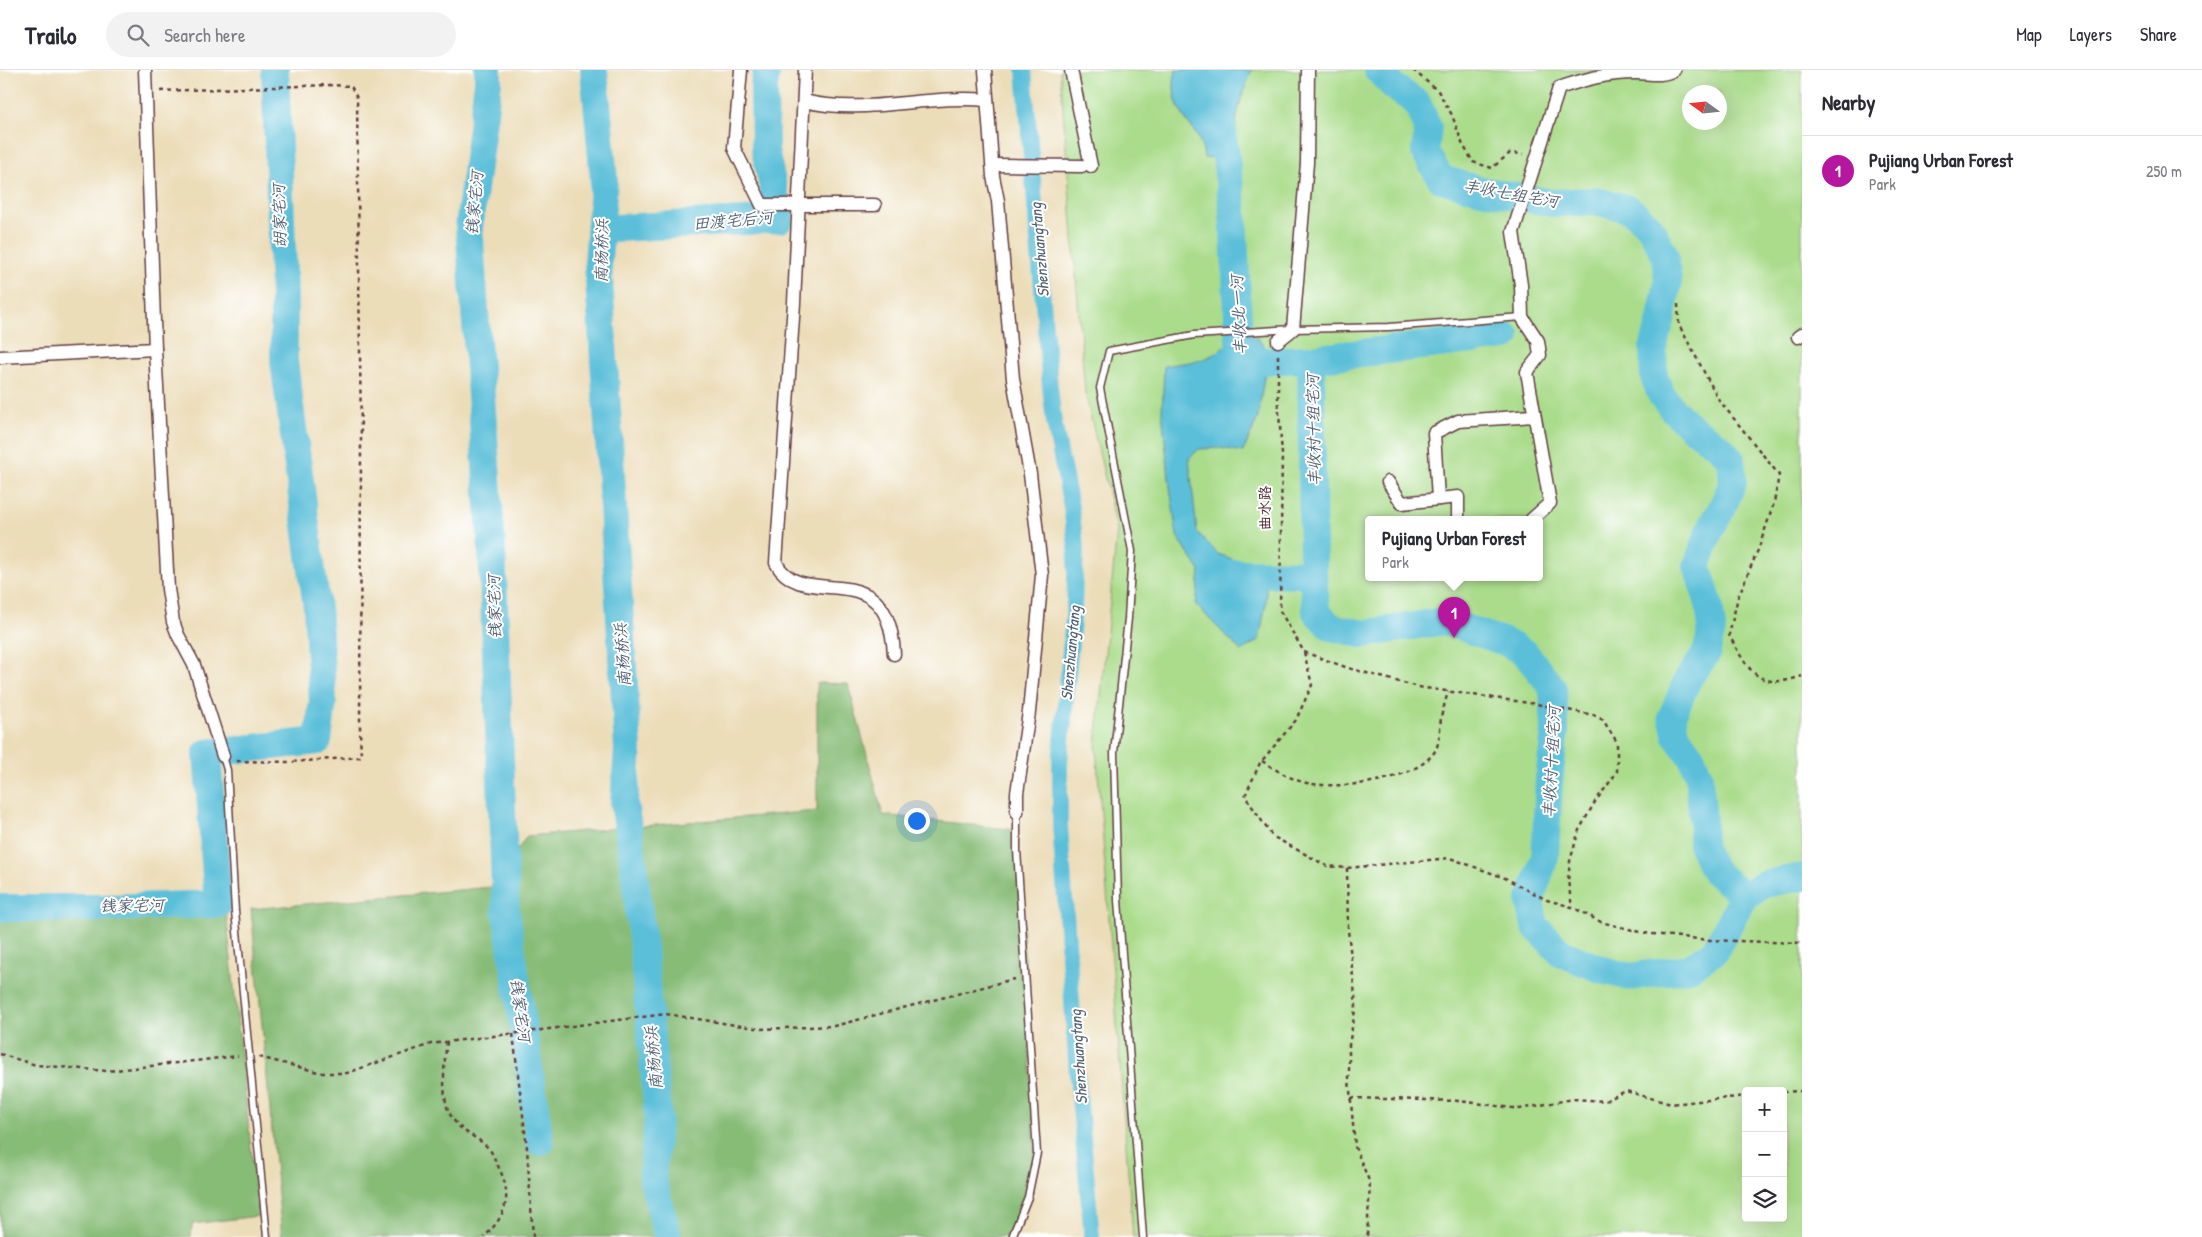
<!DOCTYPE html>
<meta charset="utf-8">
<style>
body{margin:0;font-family:"Patrick Hand","LXGW WenKai TC",sans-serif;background:#f2f2f3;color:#2b2b33}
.controls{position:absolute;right:15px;bottom:15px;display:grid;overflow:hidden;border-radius:5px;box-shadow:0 5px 20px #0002}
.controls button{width:45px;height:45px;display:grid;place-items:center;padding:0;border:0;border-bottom:1px solid #e1e1e2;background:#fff;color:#2b2b33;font:25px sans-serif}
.compass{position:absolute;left:1682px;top:15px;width:45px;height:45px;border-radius:50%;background:#fff;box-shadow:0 5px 20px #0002;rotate:285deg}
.you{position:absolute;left:916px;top:750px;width:18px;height:18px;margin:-12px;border:4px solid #fff;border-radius:50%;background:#1a73e8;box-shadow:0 0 0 8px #1a73e833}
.badge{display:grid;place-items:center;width:32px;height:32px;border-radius:50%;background:#b5179e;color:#fff;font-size:16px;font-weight:700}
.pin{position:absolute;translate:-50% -41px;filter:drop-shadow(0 1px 2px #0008)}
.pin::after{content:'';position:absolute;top:26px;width:18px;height:15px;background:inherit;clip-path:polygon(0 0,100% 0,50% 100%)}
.popup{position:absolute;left:1365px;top:446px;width:178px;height:65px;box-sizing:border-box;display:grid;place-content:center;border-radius:5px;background:#fff;filter:drop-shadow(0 1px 4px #0005);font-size:16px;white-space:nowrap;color:#7c7c81}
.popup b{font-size:19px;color:#2b2b33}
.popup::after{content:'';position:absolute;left:50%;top:100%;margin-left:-10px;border:10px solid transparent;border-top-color:#fff}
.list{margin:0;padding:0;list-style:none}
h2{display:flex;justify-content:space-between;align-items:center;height:65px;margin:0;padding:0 20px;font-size:21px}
h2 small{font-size:16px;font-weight:400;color:#7c7c81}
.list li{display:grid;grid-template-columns:32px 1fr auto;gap:15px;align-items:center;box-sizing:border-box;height:70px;padding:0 20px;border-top:1px solid #e1e1e2}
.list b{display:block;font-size:19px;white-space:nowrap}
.list p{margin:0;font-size:16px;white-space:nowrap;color:#7c7c81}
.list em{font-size:16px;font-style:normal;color:#7c7c81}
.icon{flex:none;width:28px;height:28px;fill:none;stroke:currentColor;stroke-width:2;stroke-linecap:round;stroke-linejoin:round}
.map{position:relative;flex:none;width:1802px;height:1167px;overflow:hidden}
header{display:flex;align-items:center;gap:30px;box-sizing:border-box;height:70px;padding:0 25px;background:#fff;border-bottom:1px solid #e1e1e2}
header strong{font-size:24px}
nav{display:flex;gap:28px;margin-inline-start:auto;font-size:18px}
.search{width:350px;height:45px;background:#f2f2f3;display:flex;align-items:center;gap:12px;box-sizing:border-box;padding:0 18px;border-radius:28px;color:#7c7c81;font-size:19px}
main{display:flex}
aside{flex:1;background:#fff}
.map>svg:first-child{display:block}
.green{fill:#aadc8b;stroke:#7a7e5b;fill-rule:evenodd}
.forest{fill:#87bc77;stroke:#686e51}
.water{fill:#5bbfd9;stroke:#526f82}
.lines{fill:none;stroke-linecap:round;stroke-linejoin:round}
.canal{stroke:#5bbfd9;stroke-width:16}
.river{stroke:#5bbfd9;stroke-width:28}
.service-casing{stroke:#623c40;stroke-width:9}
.minor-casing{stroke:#623c40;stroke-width:15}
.path{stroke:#623c40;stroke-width:2.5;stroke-dasharray:4 4;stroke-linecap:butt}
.service{stroke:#fff;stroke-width:6}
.minor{stroke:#fff;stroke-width:12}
.labels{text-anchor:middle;stroke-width:4;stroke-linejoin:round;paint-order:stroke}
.street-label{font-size:15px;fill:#4a1f2b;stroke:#fff}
.water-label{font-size:16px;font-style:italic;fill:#515f71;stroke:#fff}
</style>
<header>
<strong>Trailo</strong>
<div class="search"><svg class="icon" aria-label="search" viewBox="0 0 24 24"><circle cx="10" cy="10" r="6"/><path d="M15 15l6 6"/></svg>Search here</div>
<nav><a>Map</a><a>Layers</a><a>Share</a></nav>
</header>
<main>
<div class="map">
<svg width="1802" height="1167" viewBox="0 0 1802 1167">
<rect width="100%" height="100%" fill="#fff"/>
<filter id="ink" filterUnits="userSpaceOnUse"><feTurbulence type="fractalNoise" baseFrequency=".02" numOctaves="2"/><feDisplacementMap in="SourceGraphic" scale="10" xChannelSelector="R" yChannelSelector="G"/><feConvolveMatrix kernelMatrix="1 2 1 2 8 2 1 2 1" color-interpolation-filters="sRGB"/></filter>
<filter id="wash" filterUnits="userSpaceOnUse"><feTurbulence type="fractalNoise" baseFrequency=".0096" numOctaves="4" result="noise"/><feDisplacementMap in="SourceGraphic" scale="20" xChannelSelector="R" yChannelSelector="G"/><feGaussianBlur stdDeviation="1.12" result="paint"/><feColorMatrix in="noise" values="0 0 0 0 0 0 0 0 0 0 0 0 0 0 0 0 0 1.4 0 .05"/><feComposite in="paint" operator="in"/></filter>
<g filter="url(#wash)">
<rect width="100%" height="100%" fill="#ecddb9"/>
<path class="green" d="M1060,0H1802V1167H1133L1096,676L1117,460L1085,322ZM1690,22H1720V52H1690ZM1369,449H1539V507H1369ZM1746,1021H1783V1148H1746Z"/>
<g class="forest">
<polygon points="817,613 848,614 883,745 1017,760 1036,1097 1009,1167 282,1167 251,839 492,817 527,766 817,741"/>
<polygon points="226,841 258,1146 192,1154 191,1167 0,1167 0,843"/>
</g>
<g class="water">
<path d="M1176,0H1252C1239,31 1232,52 1237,86L1204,88C1201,52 1165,46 1176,0Z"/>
<path d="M1257,268L1268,281L1258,347L1243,382L1221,378L1199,379L1189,388L1197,462L1218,484L1246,494L1266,496V533L1259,570L1241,581L1196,535L1200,501L1177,466L1170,417L1162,342L1164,296C1190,291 1213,293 1230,270Z"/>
</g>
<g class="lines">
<polyline class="canal" points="1024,0 1050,317 1054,352 1071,437 1076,476 1074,537 1060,693 1060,755 1077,1004 1092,1167"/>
<g class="river">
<polyline points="488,0 488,12 469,157 492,480 506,842 540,1072"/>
<polyline points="594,0 604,110 598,193 628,679 624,733 632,781 644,887 658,1048 652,1107 668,1167"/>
<polyline points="1215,0 1233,142 1240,292 1247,305"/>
<polyline points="1378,0 1394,17 1417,33 1428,57 1425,82 1441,109 1481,120 1553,133 1595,131 1629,139 1650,157 1665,186 1668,211 1661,250 1653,279 1654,307 1662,326 1674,341 1691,357 1721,378 1731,390 1733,412 1722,438 1710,460 1697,496 1709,534 1712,559 1706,584 1688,609 1672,646 1677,667 1692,688 1699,707 1703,752 1702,776 1714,801 1744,826"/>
<polyline points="600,159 780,149 765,80 764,16 767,0"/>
<polyline points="1506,266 1311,289 1313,504 1316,542 1331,557 1363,564 1444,551 1505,572 1525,583 1553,618 1555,662 1549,709 1545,787 1530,831 1535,856 1561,883 1603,900 1629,907 1689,898 1714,882 1744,826 1764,814 1802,807"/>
<polyline points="1240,292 1311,289"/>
<polyline points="1228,503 1313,504"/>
<polyline points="0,838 103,838 218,834 207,683 318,671 323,631 317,538 284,291 284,225 275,0"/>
</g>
</g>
</g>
<g filter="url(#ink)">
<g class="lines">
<defs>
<g id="service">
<polyline points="223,686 227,700 235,841 267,1167"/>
<polyline points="1012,1167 1028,1127 1037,1083 1017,780 1017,742"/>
<polyline points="1143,1167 1118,830 1114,683 1128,548 1132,481 1100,318 1109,281 1194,265 1293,259 1389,257 1522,247"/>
</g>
<g id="minor">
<polyline points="145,0 155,279 168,519 173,552 178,565 194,595 223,686"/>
<polyline points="741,0 734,78 762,135 875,135"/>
<path d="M805,0L794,233L776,493C803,544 888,479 894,584"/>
<polyline points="985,0 993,106 998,131 1013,309 1030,404 1042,505 1029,642 1017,723 1017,742"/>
<polyline points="1071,0 1091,96"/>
<path d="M804,31C865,46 926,24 987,30"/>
<polyline points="993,95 1082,96"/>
<polyline points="1798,267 1802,264"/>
<polyline points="1278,271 1293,259 1307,93 1308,0"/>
<polyline points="0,287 155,279"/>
<polyline points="1388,412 1402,433 1458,427 1458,449"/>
<polyline points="1438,429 1434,363 1458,351 1534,346"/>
<path d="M1532,449L1550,433L1527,302L1540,285L1538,271L1522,247L1521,215L1513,162L1559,18C1585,9 1608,3 1636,3C1650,3 1661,7 1674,0"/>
</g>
</defs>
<use href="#service" class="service-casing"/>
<use href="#minor" class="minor-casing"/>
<g class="path">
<polyline points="1413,0 1438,21 1452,45 1462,73 1473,92 1492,98 1510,83 1523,84"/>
<polyline points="160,21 329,15 351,16 357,28 361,369 360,658 361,687 291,692 236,691"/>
<path d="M1678,234L1679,255L1719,330L1779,405L1774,433L1758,480L1738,527L1729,565C1748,599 1757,622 1802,606"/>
<polyline points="1278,285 1278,329 1282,384 1280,541 1304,582 1312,615 1296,650 1260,693 1245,726 1272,766 1327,796 1347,798 1450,788 1505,808 1547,830 1572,837 1601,852 1644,863 1708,870 1802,873"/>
<polyline points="1304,582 1348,598 1418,617 1536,634 1594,645 1603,650 1617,672 1617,702 1595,732 1579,760 1570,791 1568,811 1572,837"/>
<path d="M1262,691C1275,699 1288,708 1303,712C1336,721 1416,712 1435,681C1440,673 1440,657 1441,647C1443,639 1446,630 1448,621"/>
<polyline points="1347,798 1348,860 1356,935 1349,975 1349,1009 1355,1077 1370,1113 1367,1167"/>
<polyline points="513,964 527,1078 533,1167"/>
<path d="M447,972C444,990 441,1028 450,1044C461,1065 476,1064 489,1079C493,1083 495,1091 498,1096C513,1125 507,1145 484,1167"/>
<polyline points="0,984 36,995 107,1001 238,986"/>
<polyline points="259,987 322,1003 347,1003 431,974 666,944 761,959 834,956 1014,909"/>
<polyline points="1783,1022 1802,1021"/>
<polyline points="1351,1028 1460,1031 1520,1039 1573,1029 1605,1031 1626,1021 1671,1034 1746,1026"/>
</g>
<use href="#service" class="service"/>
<use href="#minor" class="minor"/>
</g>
</g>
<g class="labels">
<g class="street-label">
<text transform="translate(1265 438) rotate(-90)" y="5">曲水路</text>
</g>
<g class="water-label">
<text transform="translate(1511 123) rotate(10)" y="6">丰收七组宅河</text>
<text transform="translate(474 133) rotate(-85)" y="6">钱家宅河</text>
<text transform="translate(279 146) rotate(-92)" y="6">胡家宅河</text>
<text transform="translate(733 150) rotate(-5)" y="6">田渡宅后河</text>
<text transform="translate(1039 180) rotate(-95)" y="6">Shenzhuangtang</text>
<text transform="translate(601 181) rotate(-89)" y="6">南杨桥浜</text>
<text transform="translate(1238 245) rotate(-93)" y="6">丰收北一河</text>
<text transform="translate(1313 360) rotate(-91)" y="6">丰收村十组宅河</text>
<text transform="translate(494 537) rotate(-92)" y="6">钱家宅河</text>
<text transform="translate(1070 583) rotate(-85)" y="6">Shenzhuangtang</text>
<text transform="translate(622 585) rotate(-94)" y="6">南杨桥浜</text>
<text transform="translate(1551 692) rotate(-87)" y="6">丰收村十组宅河</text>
<text transform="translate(132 835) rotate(-1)" y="6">钱家宅河</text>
<text transform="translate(521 940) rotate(82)" y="6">钱家宅河</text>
<text transform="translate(1078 987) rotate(-94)" y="6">Shenzhuangtang</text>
<text transform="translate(653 988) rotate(-95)" y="6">南杨桥浜</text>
</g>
</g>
</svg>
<div class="controls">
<button>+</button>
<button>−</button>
<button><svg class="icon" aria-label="layers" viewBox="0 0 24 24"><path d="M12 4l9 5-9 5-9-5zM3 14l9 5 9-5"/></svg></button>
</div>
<svg class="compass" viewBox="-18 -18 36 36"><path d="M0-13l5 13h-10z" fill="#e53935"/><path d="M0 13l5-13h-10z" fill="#7c7c81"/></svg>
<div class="you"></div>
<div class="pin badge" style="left:1454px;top:568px">1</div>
<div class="popup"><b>Pujiang Urban Forest</b>Park</div>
</div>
<aside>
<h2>Nearby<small></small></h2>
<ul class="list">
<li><span class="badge">1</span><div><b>Pujiang Urban Forest</b><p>Park</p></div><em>250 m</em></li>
</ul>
</aside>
</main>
